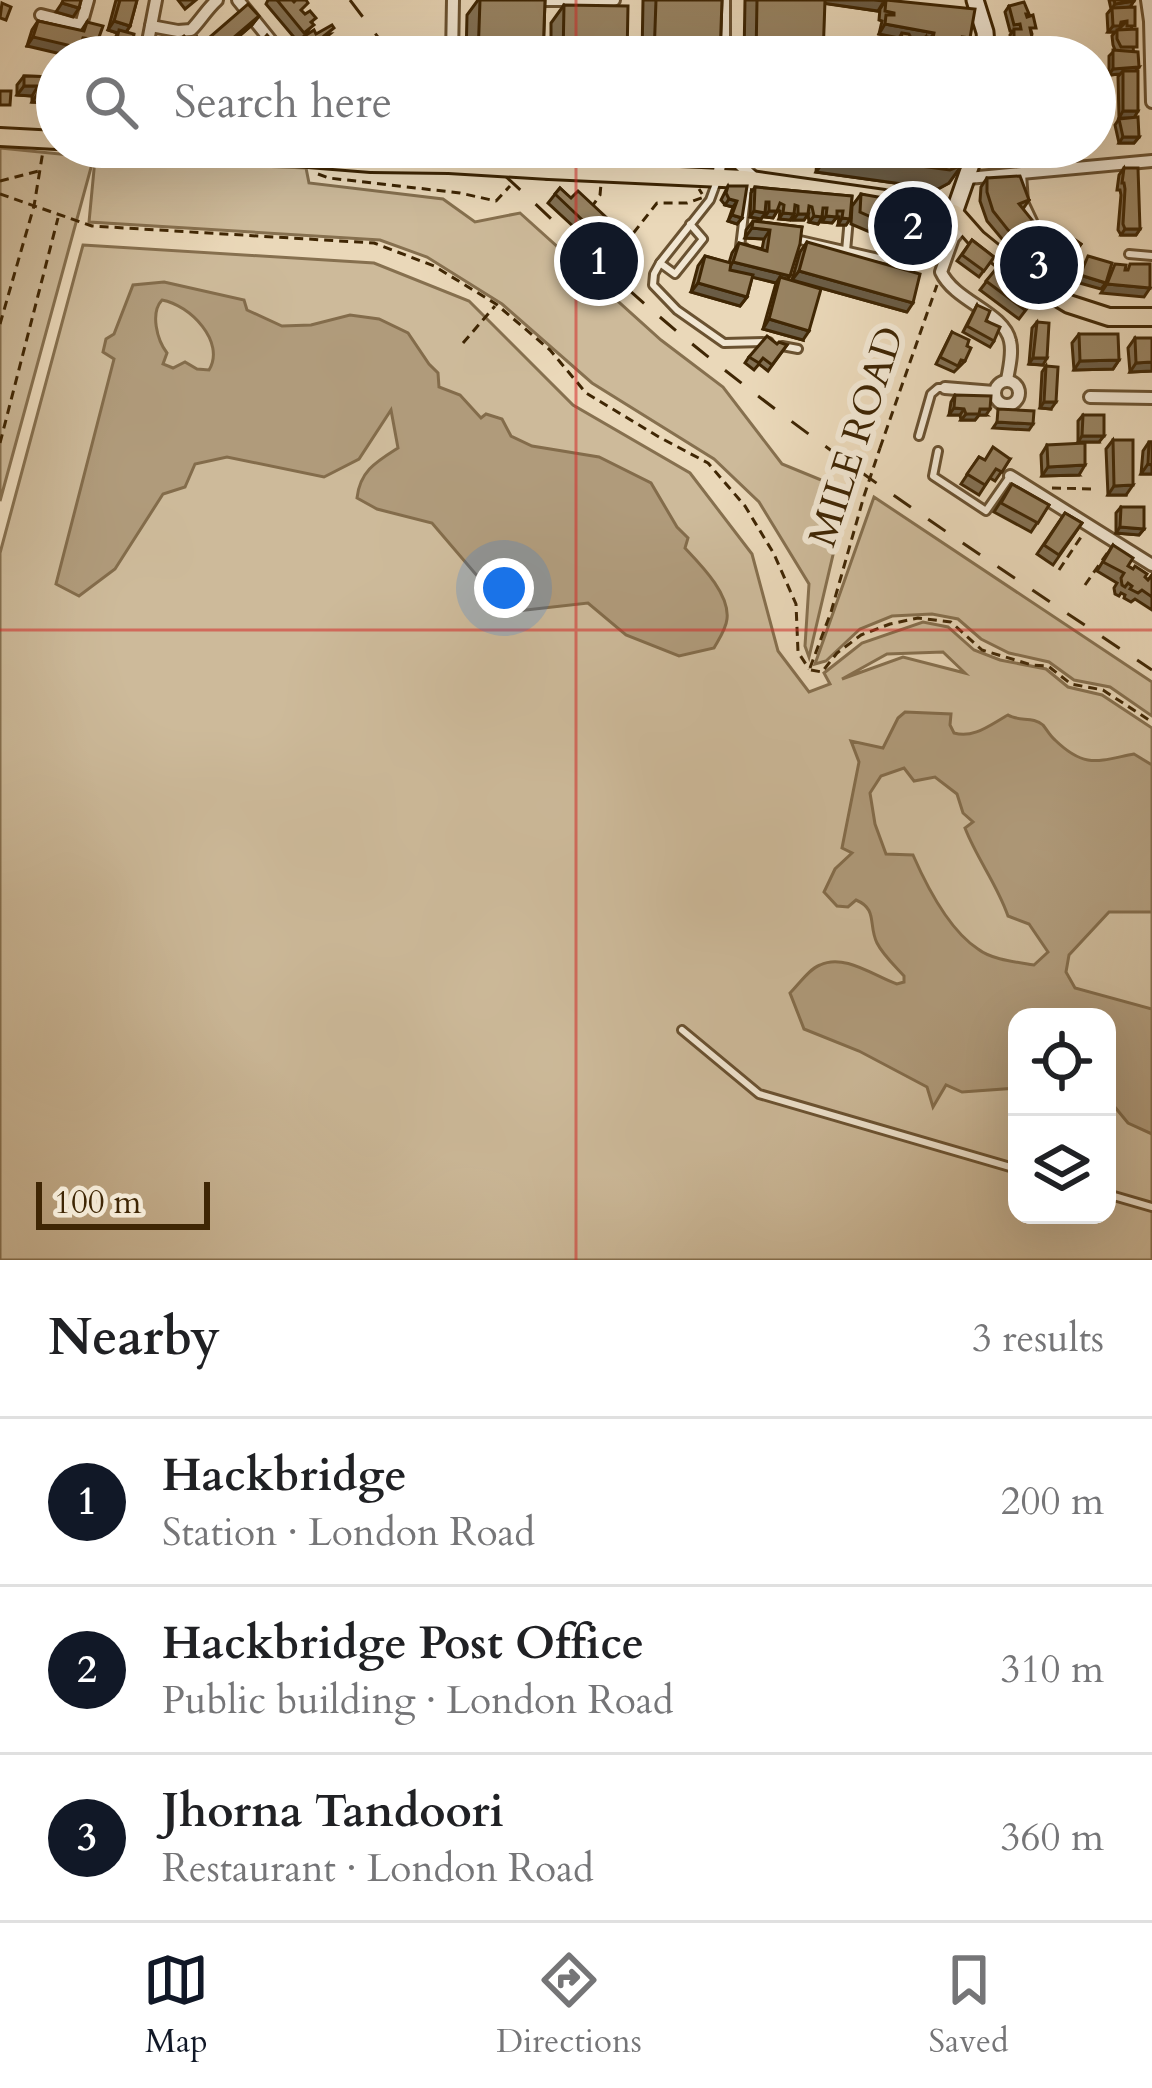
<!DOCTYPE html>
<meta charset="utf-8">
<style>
body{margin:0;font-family:Cardo,serif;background:#f6f6f6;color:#202124}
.controls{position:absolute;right:36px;bottom:36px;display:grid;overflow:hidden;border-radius:24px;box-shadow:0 12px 48px #0002}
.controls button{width:108px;height:108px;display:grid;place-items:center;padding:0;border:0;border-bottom:3px solid #e0e0e0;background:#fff;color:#202124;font:60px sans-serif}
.scale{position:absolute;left:36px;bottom:30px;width:174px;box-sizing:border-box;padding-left:12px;border:6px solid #3f2604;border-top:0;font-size:33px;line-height:42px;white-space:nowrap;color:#3f2604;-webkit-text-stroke:9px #f1e6d2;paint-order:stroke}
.you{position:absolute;left:504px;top:588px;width:42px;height:42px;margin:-30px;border:9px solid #fff;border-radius:50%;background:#1a73e8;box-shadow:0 0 0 18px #1a73e833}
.badge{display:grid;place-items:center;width:78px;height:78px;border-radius:50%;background:#111827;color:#fff;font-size:39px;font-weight:700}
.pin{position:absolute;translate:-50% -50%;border:6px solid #fff;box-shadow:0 3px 12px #0006}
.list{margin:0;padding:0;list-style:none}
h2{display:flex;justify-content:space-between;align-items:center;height:156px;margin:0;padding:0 48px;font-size:51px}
h2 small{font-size:39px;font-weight:400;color:#757577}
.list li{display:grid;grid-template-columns:78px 1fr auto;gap:36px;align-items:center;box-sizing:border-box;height:168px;padding:0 48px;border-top:3px solid #e0e0e0}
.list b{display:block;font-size:45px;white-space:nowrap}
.list p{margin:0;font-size:39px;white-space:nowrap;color:#757577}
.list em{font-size:39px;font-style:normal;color:#757577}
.icon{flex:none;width:66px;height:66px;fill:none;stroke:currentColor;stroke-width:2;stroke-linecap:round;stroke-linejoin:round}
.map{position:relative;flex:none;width:1152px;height:1260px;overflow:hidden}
.search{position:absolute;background:#fff;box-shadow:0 12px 48px #0002;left:36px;right:36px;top:36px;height:132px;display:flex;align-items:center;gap:30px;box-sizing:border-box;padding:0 42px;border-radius:66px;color:#757577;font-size:45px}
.sheet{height:660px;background:#fff}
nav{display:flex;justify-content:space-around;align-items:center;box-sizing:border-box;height:168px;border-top:3px solid #e0e0e0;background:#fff;font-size:33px;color:#757577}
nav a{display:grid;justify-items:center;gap:6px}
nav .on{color:#111827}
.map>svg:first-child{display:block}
.green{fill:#cdba9a;stroke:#86704f;stroke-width:3;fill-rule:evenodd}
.water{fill:#b09b7b;stroke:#836c4b;stroke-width:3;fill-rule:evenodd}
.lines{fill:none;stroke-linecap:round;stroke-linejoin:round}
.service-casing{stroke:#6a5231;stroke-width:12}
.minor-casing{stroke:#6a5231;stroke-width:16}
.secondary-casing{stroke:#3f2604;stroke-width:21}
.primary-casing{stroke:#3f2604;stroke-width:22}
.path{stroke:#3f2604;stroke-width:3;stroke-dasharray:9 6;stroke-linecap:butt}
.service{stroke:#f1e6d2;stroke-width:6}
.minor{stroke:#f1e6d2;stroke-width:10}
.secondary{stroke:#f1e6d2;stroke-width:15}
.primary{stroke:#ead8b9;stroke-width:16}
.rail{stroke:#3f2604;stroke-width:3;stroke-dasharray:21 21;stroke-linecap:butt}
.primary-bridge-casing{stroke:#3f2604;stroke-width:22;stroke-linecap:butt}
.path-bridge{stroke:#3f2604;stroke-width:3;stroke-dasharray:9 6;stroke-linecap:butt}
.primary-bridge{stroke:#ead8b9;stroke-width:16}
.wall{fill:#837154;stroke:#3f2604;stroke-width:3}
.shaded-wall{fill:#6a5c45;stroke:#3f2604;stroke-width:3}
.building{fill:#988362;stroke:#3f2604;stroke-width:3}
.grid{fill:none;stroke:#d62828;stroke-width:3;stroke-opacity:0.55}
.labels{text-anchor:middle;stroke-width:12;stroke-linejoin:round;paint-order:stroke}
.street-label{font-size:39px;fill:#3f2604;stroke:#f1e6d2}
</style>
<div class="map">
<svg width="1152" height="1260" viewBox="0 0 1152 1260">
<rect width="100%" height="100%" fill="#ead8b9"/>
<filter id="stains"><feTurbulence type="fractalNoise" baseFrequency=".00167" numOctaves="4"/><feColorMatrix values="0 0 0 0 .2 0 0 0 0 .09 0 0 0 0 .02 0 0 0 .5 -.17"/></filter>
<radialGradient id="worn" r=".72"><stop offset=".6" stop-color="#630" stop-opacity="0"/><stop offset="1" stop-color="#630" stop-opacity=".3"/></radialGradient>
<g class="green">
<polygon points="0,148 90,157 89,162 92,164 0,501"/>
<polygon points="95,159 306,168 309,183 443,199 475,222 520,213 661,340 723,387 782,464 848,491 809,657 805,646 809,584 759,502 714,459 592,383 502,304 427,257 380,240 89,222"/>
<path d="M83,245L374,263L469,301L573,405L690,473L752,554L778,651L809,692L830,684L824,673L862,643L923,622L948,627L974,650L1000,660L1046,669L1068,687L1102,695L1152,728V1260H0V553ZM943,652L965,673L903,657L842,679L887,654ZM1017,1017H1107V1215H1017Z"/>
<polygon points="874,497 1152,682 1152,716 1110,687 1074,680 1049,662 1009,653 981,639 958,619 932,614 892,616 860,629 826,661 815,664"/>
</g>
<g class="water">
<path d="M164,282L244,300L247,310L282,326L311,325L350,315L379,319L408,333L429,364L438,373L439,387L460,395L481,418L486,414L502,419L511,436L532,446L599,457L651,483L677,527L688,538L685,548C701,565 730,594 727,619C726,629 719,639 714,648L679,656L626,635L588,603L508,612L432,523L377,509L357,498C360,471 376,462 398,448L391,410L359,459L324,477L227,457L195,464L185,487L163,494L115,569L79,596L56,584L114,359L103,352L106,339L114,334L133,285ZM162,300C190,305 226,342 209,370L197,369L185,362L173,368L163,364L167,353C157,340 150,313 162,300Z"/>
<path d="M905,712L951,714L950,725L954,733C974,739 991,724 1008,715C1019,722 1033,716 1043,725C1047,730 1050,736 1055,740C1085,769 1098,761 1134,754L1152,765V912H1109L1069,955L1066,972L1075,988L1152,1009V1134L1128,1123L1114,1106L1107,1103V1017H1017V1088L962,1092L946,1085L933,1107L927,1087L859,1051L804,1029L790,993C799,984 809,969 820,965C844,953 874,976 897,984L904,982V976C895,966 883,955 877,943C868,925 878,909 856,900L848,907L837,906L824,892L835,869L852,853L842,848L859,762L851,741L883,748L898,718ZM904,768L914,781L935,777L957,794L963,813L973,822L965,828C977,859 997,884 1008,916L1029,924L1048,952L1034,965C1017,962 992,960 978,949C949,930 927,887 913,855L886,854L875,824L870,793L881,776Z"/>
</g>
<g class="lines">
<defs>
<g id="service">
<polyline points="1022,174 1024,202 1033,221"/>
<polyline points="717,181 710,200 660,263 654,274 653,285 677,310 724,343 769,342"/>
<polyline points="800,240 905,264"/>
<polyline points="745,248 740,247 748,181"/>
<polyline points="846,251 849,218"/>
<polyline points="1129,254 1152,256"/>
<polyline points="660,263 675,274 703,239 690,224"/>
<polyline points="782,346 798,349"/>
<polyline points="919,436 931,394 938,388 945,388"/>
<polyline points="938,451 933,476 986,511 1009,478"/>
<polyline points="682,1030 759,1094 1017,1169"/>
<polyline points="1107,1194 1152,1207"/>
</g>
<g id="minor">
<polyline points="238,0 284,57"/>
<polyline points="545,0 614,0"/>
<polyline points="1147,0 1150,21 1152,102"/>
<polyline points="41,15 81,25 88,0"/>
<path d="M151,26L178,31L191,30C201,20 206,10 217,0"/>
<polyline points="145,57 156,0"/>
<polyline points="452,57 453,0"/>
<polyline points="724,57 724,0"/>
<polyline points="729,147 737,162 753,177"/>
<polyline points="718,177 723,147"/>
<polyline points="968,178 1152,161"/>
<path d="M964,225L953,238L941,272C955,302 1004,312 1010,341C1013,353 1009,368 1007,380"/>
<circle cx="1007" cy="393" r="12"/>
<polyline points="945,388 994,392"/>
<polyline points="1090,397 1152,398"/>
<polyline points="1010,476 1152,565"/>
</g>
<g id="secondary">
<polyline points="975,0 985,32 987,57"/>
<polyline points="954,213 977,147"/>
</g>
<g id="primary">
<polyline points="0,137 57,140"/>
<polyline points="168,147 371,163 449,164"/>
<polyline points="549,170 744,179 884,199 954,213 977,239 998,256 1039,286 1069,304 1109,317 1152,317"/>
</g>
</defs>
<use href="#service" class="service-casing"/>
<use href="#minor" class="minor-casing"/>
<use href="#secondary" class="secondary-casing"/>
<use href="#primary" class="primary-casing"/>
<g class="path">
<polyline points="325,50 347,38 356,57"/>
<polyline points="592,147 619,151 691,147"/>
<polyline points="318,174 329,178 460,193 496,201 510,186"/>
<polyline points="0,181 39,171"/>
<polyline points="0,194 92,226 374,243 434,266 496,304 550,350 586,393 659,437 708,463 745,506 774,554 796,604 798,652 809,669"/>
<polyline points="591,208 600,195 601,184"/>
<polyline points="594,241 621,265"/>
<polyline points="624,245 657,203 687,203 704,197 699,189"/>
<polyline points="590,246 612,224"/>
<polyline points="593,263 589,268 606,283"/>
<polyline points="0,324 34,206 43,151"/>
<polyline points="463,343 495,306"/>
<polyline points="0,443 58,218"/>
<polyline points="880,448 937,285"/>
<polyline points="1052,488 1092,489"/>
<polyline points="1059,570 1081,537"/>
<polyline points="1085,585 1108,552"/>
<polyline points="810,668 831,612 864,496"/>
<polyline points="811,670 822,672 837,653 861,635 890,624 918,618 951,622 982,650 1032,665 1048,666 1071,684 1103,690 1152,722"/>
</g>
<use href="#service" class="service"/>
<use href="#minor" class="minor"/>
<use href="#secondary" class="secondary"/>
<use href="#primary" class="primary"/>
<g class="rail">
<polyline points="350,0 393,57"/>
<path d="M474,147C546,213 615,281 691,343C837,462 995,565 1152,670"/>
</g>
<defs>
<polyline id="primary-bridge" points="449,164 549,170"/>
</defs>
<use href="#primary-bridge" class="primary-bridge-casing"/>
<g class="path-bridge">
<polyline points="606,283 621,265"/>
<polyline points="864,496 880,448"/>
</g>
<use href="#primary-bridge" class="primary-bridge"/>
</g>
<g class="wall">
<polygon points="116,0 137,0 130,26 126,32 130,57 110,57 117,33 108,30"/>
<polygon points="178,0 196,0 185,9"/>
<polygon points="268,0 292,0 312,23 306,35 330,34 325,38 326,40 318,53 305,57 298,43 301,39 298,42 266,4"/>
<polygon points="478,0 545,0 543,57 466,57 467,15"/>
<polygon points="643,0 722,0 720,57 642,57"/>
<polygon points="745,0 884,0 878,11 824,3 823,57 744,57"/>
<polygon points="886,0 963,48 957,46 954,51 948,51 947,57 918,57 920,46 923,42 911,40 908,57 893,57 896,43 899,38 879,34 882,21 879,20 880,9"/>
<polygon points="1109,0 1134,0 1130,7 1135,71 1134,117 1139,137 1134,143 1119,143 1115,125 1119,119 1131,118 1119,118 1118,77 1120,74 1109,75 1109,56 1115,50 1113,45 1112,36 1115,32 1108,32 1107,14 1111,9"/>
<polygon points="564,5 627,57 551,57 551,23"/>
<polygon points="1009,6 1027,17 1032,34 1027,51 1031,57 1009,57 1011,54 1010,35 1013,31 1010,31 1005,12"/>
<polygon points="259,16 252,25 215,57 168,57 166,54 172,45 202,44"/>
<polygon points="38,21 81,31 87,22 93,54 91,57 83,57 85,49 80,48 27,46 32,30"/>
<polygon points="878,38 893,57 870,57 871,47"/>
<polygon points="24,76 57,77 57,103 32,102 32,96 17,95 17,85"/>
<polygon points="741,147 970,147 949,183 938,189 816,172 818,148 808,162 751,161 741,150"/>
<polygon points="1124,168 1140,229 1136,235 1121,235 1118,230 1121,195 1120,190 1117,190 1119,175"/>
<polygon points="987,178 1029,200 1023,209 1053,255 1041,270 1002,239 987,221 980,201 981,187"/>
<polygon points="728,186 742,218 737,224 728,221 733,207 725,205 721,200"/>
<polygon points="755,187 852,196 850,219 846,225 838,225 839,217 837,217 832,223 822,222 822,218 818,224 809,222 808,214 804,220 793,220 794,215 790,220 779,219 780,211 778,210 773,218 765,217 765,213 761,219 750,217 751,193"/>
<polygon points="560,188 601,228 589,241 548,203"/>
<polygon points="861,194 948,220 937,249 928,262 914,256 918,244 881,234 879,236 851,224 852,206"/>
<polygon points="753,221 802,227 787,279 803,340 763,329 776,283 752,277 747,297 740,306 691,292 698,266 705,256 729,263 732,253 739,243 762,249 764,239 745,238 746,230"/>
<polygon points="602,233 625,250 618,257 598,239"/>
<polygon points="1071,237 1081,244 1057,277 1047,269"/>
<polygon points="972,240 994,257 979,277 957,261"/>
<polygon points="807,242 907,312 792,280 800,252"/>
<polygon points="996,269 1035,298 1019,319 980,290"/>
<polygon points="977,305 994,341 990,347 963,332"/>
<polygon points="1037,322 1043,365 1029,364 1032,328"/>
<polygon points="952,332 967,346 965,361 954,372 936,364"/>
<polygon points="1079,334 1119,360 1113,369 1074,370 1072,343"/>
<polygon points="1135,338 1152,371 1130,372 1128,348"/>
<polygon points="777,344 787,345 768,371 759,364 754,370 745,363 749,357"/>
<polygon points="1046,366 1051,409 1040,408 1042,372"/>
<polygon points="955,395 986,415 979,415 975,420 961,420 960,415 949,415 951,402"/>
<polygon points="1083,415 1099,442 1078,442 1078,421"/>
<polygon points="1113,440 1126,495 1108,495 1106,449"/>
<polygon points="1149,442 1152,442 1152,474 1141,474 1143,451"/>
<polygon points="1047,445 1079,475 1042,476 1041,455"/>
<polygon points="979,457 984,460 1010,459 995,481 990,478 979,495 961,484"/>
<polygon points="1012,484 1049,505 1031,532 994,512"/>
<polygon points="1121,507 1144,529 1139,535 1116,533 1116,513"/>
<polygon points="1065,513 1082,523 1053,565 1037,554"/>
<polygon points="1113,545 1128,566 1148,580 1152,575 1152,610 1135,599 1131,602 1124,598 1125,595 1121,593 1119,596 1115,594 1114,588 1117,583 1097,571"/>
</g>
<g class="shaded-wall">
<polygon points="824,0 874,0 884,1 878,11 822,3"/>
<polygon points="1134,1 1130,7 1111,10 1115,4"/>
<polygon points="62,3 79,8 73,17 56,12"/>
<polygon points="259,16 252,25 215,57 211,57"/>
<polygon points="114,21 130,26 124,35 108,30"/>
<polygon points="1127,21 1116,32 1108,32 1113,26"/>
<polygon points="885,24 934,33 927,43 926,37 923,42 901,38 902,33 899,38 879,34"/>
<polygon points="33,37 83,38 91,39 85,49 80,48 74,57 27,46"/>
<polygon points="962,37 970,38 963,48 957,46 954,51 943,50 949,41"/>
<polygon points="1139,67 1134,73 1123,71 1120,74 1109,75 1113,69"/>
<polygon points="24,86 38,86 32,96 17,95"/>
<polygon points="38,93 57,94 57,103 32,102"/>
<polygon points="1123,111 1138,111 1134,118 1119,118"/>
<polygon points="1123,137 1139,137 1134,143 1119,143"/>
<polygon points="761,147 819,147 808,162 751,161"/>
<polygon points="999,147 1009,147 1016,148 1012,155 996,152"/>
<polygon points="829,154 962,165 949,183 938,189 816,172"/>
<polygon points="729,199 737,201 733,207 725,205"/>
<polygon points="754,211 765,213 761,219 750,217"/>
<polygon points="769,211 777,211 773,218 765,217"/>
<polygon points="783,213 794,214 790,220 779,219"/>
<polygon points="798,214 808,214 804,220 793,220"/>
<polygon points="732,215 742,218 737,224 728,221"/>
<polygon points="814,216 822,217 818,224 809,222"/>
<polygon points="826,216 837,217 832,223 822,222"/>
<polygon points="842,218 850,219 846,225 838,225"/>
<polygon points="888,221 927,232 918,244 881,234"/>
<polygon points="752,228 770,230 764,239 745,238"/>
<polygon points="1125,229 1140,229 1136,235 1121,235"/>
<polygon points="923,244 937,249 928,262 914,256"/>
<polygon points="733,262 790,276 783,285 780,277 776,283 727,271"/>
<polygon points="799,271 913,303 907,312 792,280"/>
<polygon points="1080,275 1106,283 1101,289 1076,282"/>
<polygon points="698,283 747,297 740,306 691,292"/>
<polygon points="1107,284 1150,288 1144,297 1101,293"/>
<polygon points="769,319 809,331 803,340 763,329"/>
<polygon points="1033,358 1047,358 1043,365 1029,364"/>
<polygon points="1119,360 1113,369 1074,370 1080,361"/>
<polygon points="1152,362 1152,371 1130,372 1136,363"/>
<polygon points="1044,402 1056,402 1051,409 1040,408"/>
<polygon points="954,408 964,409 960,415 949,415"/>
<polygon points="980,409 990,409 986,415 979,415 975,420 961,420 966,414"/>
<polygon points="997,422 1033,424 1029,430 993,428"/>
<polygon points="1082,436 1104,436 1099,442 1078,442"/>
<polygon points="1148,464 1152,465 1152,474 1141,474"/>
<polygon points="1085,465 1079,475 1042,476 1048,467"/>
<polygon points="1133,485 1126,495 1108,495 1114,486"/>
<polygon points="1120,527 1144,529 1139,535 1116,533"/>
</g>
<g class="building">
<polygon points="63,0 81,0 79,8 62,3"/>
<polygon points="120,0 137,0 130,26 114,21"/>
<polygon points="277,0 292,0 294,2 296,0 306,0 308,3 301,10 305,14 310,11 316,18 311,22 314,25 304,33"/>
<polygon points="480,0 545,0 543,57 478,57"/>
<polygon points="656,0 722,0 720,57 654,57"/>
<polygon points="757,0 825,0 823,57 756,57"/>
<polygon points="886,0 975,9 970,38 962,37 960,42 949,41 947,57 932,57 933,53 924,52 926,37 933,38 934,33 885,24 886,15 894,15 894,13 885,11"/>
<polygon points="1114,0 1134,0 1134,1 1115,4"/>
<polygon points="1024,2 1029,14 1026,14 1027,17 1033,15 1036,28 1030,28 1033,42 1029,49 1014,48 1014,29 1021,29 1020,24 1014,25 1009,6"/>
<polygon points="2,3 11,7 6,20 0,18"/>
<polygon points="248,4 259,16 211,57 206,50 201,55 195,48 182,57 172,45 184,36 190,43 197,37 202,44"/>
<polygon points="564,5 628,6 627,57 563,57"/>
<polygon points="1135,7 1135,26 1127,26 1127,21 1121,22 1120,26 1113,26 1112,8"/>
<polygon points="38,21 84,31 87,22 103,26 93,54 88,53 91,39 83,38 80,48 33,37"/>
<polygon points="332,25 334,28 324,36 326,40 321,44 322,47 310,52 303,37 314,30 316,34"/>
<polygon points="1137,29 1137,47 1121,47 1117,39 1117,30"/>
<polygon points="119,30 134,34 130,57 113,56"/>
<polygon points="902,33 909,34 911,38 908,57 898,57"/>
<polygon points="267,35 278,48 268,56 265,54 258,57 253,51"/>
<polygon points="878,38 895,41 893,57 876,57"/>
<polygon points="337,49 338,51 352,53 352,57 321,57 321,50"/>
<polygon points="1113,50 1138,52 1139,67 1113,69"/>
<polygon points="1013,51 1030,52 1031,57 1013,57"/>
<rect x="1123" y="71" width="15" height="40"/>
<polygon points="24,76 57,77 57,94 38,93 38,86 24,86"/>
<polygon points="0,91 11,91 10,105 0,105"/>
<polygon points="1138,117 1139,137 1123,137 1119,119"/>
<polygon points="829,147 970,147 962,165 950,170 829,154"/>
<polygon points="1124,168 1138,168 1140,229 1125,229 1123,224 1125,189 1124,183 1122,183"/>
<polygon points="1020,176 1029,200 1019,204 1040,230 1060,246 1047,260 1008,230 993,211 987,192 987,178"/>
<polygon points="728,186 747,186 742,218 732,215 737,201 729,199 726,193"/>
<polygon points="755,187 852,196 850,219 842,218 843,211 837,211 837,217 826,216 827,208 823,208 822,217 814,216 812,207 809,206 808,214 798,214 798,206 795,205 794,214 783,213 784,205 780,203 777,211 769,211 769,202 766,202 765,213 754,211"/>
<polygon points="560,188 571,198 578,191 608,219 595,232 555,194"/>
<polygon points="861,194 895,200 948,220 937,249 923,244 927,232 888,221 887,224 860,212"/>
<polygon points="753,221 802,227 800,244 790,276 733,262 739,243 767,251 770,230 752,228"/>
<polygon points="609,226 629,244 622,251 602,233"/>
<polygon points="1071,237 1081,244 1066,264 1056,257"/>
<polygon points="972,240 994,257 984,271 962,255"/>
<polygon points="807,242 920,274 913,303 799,271"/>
<polygon points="705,256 731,263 730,270 753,275 747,297 698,283"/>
<polygon points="1088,256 1112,263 1106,283 1080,275"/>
<polygon points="1115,264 1126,265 1125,270 1128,270 1130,264 1150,264 1150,288 1107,284"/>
<polygon points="996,269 1035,298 1025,310 986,281"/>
<polygon points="780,277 821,289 809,331 769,319"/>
<polygon points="977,305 990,311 986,321 1000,327 994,341 967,326"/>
<polygon points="1037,322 1049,323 1047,358 1033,358"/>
<polygon points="952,332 969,340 967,346 971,348 965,361 961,360 958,366 940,357"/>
<polygon points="1079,334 1118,334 1119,360 1080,361"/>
<polygon points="767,336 777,344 779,342 787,345 772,365 763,358 759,363 749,357"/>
<polygon points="1135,338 1152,338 1152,362 1136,363"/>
<polygon points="1046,366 1058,367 1056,402 1044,402"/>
<polygon points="955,395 991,396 990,409 980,409 979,414 966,414 964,409 954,408"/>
<polygon points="998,409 1034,411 1033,424 997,422"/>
<polygon points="1083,415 1104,415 1104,436 1082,436"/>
<polygon points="1113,440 1133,440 1133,485 1114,486"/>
<polygon points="1149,442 1152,442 1152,465 1148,464"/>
<polygon points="1085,443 1085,465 1048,467 1047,445"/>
<polygon points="993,447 1010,459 1002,472 996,469 985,485 967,474 979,457 985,460"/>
<polygon points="1012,484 1049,505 1038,523 1001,503"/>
<polygon points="1121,507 1144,507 1144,529 1120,527"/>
<polygon points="1065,513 1082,523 1059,555 1044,545"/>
<polygon points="1113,545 1133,558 1128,566 1133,569 1135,566 1147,574 1145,577 1148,580 1152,575 1152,597 1142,590 1138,593 1130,589 1132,586 1128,583 1125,587 1122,585 1121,578 1124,573 1103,562"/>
</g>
<path class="grid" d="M576,0V57M576,147V1260M0,630H1152"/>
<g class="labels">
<g class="street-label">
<text transform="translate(855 436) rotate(-72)" y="14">MILE ROAD</text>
</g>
</g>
<rect width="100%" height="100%" filter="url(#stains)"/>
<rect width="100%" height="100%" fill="url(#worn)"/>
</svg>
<div class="controls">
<button><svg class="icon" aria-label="locate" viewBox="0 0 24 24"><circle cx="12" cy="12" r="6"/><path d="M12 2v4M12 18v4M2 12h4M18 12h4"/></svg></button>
<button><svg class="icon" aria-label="layers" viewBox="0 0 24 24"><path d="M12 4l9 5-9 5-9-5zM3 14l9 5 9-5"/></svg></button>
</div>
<div class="scale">100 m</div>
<div class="you"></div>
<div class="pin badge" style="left:599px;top:261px">1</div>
<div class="pin badge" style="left:913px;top:226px">2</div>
<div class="pin badge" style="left:1039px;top:265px">3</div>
<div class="search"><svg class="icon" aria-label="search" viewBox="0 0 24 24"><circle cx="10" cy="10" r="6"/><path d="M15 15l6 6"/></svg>Search here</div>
</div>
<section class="sheet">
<h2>Nearby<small>3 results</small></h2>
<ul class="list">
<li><span class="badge">1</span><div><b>Hackbridge</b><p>Station · London Road</p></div><em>200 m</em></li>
<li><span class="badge">2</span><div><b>Hackbridge Post Office</b><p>Public building · London Road</p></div><em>310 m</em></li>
<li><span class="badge">3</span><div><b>Jhorna Tandoori</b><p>Restaurant · London Road</p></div><em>360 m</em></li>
</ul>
</section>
<nav>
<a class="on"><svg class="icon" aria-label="map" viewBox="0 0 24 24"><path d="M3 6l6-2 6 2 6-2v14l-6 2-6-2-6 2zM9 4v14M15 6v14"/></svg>Map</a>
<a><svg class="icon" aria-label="directions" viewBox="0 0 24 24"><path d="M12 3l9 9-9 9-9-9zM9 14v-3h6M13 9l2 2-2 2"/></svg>Directions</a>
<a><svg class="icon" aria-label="saved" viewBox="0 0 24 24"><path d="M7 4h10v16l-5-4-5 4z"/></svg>Saved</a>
</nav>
